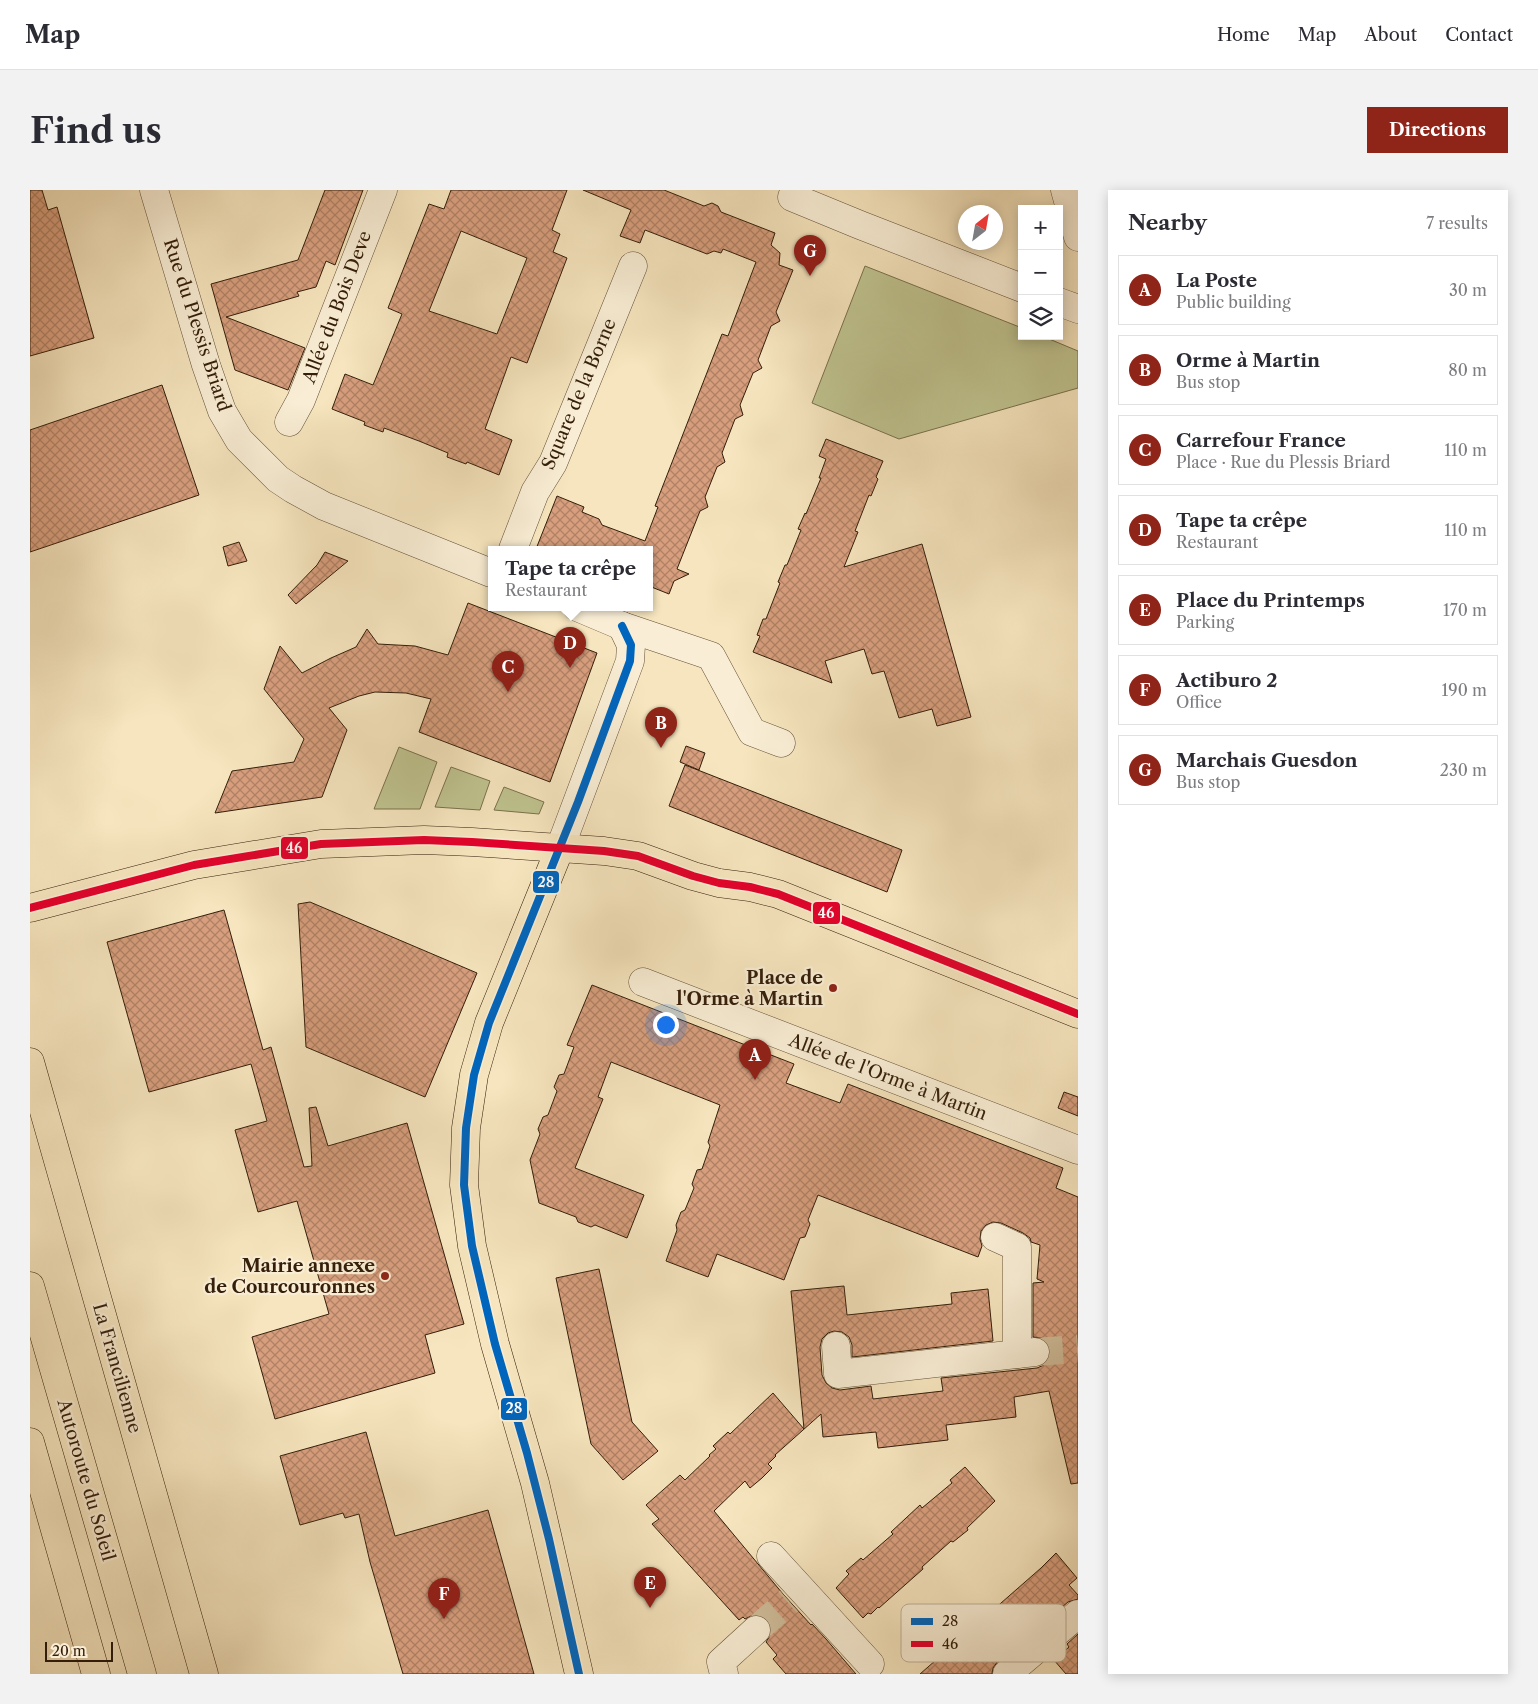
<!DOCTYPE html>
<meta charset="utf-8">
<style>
body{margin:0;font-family:"Libre Caslon Text",serif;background:#f2f2f3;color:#2b2b33}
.controls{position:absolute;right:15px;top:15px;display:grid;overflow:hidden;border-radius:0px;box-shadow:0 2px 12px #0003}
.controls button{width:45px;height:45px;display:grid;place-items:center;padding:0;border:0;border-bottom:1px solid #e1e1e2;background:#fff;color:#2b2b33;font:25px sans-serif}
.compass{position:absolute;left:928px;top:15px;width:45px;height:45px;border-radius:50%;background:#fff;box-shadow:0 2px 12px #0003;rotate:31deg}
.scale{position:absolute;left:15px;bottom:12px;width:68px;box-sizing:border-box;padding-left:5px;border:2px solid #341e0a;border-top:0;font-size:14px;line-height:18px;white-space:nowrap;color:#341e0a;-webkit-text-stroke:4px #f9eed5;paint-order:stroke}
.you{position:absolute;left:635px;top:834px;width:18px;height:18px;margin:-12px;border:4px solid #fff;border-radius:50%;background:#1a73e8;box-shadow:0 0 0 8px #1a73e833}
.badge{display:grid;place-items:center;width:32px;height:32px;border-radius:50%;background:#8f2418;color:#fff;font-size:16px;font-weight:700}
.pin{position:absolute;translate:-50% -41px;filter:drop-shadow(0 1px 2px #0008)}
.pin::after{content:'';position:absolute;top:26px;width:18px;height:15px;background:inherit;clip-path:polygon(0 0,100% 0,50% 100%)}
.popup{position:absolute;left:458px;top:356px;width:165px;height:65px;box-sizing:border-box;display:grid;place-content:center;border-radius:0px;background:#fff;filter:drop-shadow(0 1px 4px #0005);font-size:16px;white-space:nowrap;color:#7c7c81}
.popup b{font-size:19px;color:#2b2b33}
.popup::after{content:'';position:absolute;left:50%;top:100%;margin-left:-10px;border:10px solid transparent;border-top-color:#fff}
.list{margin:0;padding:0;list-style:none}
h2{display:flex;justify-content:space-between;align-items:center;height:65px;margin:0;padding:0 20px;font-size:21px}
h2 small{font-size:16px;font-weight:400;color:#7c7c81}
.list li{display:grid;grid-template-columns:32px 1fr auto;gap:15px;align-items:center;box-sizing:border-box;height:70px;margin:0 10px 10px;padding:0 10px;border:1px solid #e1e1e2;border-radius:0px}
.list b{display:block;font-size:19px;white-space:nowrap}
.list p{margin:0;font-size:16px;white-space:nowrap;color:#7c7c81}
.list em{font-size:16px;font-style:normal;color:#7c7c81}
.icon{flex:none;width:28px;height:28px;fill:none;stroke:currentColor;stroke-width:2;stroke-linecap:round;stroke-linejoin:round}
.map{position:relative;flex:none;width:1048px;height:1484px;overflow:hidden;border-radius:0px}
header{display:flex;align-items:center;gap:30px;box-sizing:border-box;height:70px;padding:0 25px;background:#fff;border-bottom:1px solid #e1e1e2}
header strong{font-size:24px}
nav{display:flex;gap:28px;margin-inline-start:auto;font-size:18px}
.intro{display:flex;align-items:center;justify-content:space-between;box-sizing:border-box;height:120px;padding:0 30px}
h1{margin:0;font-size:35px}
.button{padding:12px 22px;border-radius:0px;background:#8f2418;color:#fff;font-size:18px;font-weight:700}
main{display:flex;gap:30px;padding:0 30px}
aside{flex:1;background:#fff;border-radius:0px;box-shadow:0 2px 12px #0003}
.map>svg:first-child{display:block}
.grass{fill:#bfc38f;stroke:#7a704c}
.building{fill:url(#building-cross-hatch);stroke:#341e0a;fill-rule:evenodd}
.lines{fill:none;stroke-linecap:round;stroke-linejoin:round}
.minor-tunnel{stroke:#cfbd9a;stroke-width:28;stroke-dasharray:28 14;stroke-linecap:butt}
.minor-casing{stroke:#645037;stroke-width:29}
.major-casing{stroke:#341e0a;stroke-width:29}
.highway-casing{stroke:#341e0a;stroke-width:29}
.minor{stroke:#f9eed5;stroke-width:28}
.major{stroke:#f6e5be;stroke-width:28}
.highway{stroke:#f6e5be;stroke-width:28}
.bus-1-casing{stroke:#f9eed5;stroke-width:11}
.bus-2-casing{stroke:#f9eed5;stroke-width:11}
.bus-1{stroke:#0065bd;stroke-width:8}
.bus-2{stroke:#e4002b;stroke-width:8}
.poi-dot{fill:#8f2418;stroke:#f9eed5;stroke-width:2}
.labels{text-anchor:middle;stroke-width:4.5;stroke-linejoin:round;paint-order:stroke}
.street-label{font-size:18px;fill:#341e0a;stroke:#f9eed5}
.poi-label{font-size:18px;font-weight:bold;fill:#341e0a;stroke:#f9eed5;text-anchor:end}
.key{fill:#f9eed5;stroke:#beb098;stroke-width:1}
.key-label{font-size:14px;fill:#341e0a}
.line-badge{stroke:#f9eed5;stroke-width:2}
.badge-label{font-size:14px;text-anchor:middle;font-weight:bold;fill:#fff}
</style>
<header>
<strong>Map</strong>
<nav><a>Home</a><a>Map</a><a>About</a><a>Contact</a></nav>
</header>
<div class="intro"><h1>Find us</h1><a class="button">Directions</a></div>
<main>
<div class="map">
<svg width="1048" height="1484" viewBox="0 0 1048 1484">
<defs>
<pattern id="building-cross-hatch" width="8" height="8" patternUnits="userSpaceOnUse" patternTransform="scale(1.25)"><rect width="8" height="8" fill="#d89f7e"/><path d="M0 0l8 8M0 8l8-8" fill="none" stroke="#b08165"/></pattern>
</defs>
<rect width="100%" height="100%" fill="#f6e5be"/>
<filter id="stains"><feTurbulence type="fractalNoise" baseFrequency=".004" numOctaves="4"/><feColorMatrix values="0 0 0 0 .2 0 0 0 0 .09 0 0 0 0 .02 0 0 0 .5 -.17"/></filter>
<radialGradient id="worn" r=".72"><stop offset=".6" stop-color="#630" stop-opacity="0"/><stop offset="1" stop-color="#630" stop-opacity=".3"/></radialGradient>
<g class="grass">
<polygon points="835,76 992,138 992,146 1012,146 1048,161 1048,198 869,249 782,213"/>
<polygon points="369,557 407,572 390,619 344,619"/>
<polygon points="421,577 460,591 450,620 405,617"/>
<polygon points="474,597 514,612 509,624 464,620"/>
</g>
<g class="building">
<polygon points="0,0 12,0 18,20 27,17 64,148 0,166"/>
<polygon points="295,0 333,0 305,75 296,71 286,97 267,102 269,106 196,127 275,158 258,200 205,180 181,94 268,70"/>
<path d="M421,0H537L522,40L530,44L523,62L537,68L497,173L481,167L455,239L482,250L469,285L437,272L436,274L417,267L418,263L389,251L354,238L353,242L334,235L335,232L302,219L315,184L343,195L372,124L358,118L399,14L414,19ZM431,41L497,68L467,144L399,121Z"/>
<polygon points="553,0 634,0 674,16 682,13 688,16 691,22 745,43 741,55 750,63 749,75 763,80 746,122 750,131 741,136 728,170 732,178 723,183 710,215 713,225 705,229 692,263 695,272 687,277 675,307 678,317 670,321 647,379 659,384 644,391 639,404 619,396 619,359 506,359 527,306 554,317 552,322 569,329 572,335 615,351 628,317 625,316 692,144 698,146 726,72 693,59 691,63 684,61 677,64 615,40 610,53 590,46 601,20"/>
<polygon points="132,195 169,305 0,362 0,240"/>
<polygon points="796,249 853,271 846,287 848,289 841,306 839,305 825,341 828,342 814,377 892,354 941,527 907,536 902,519 869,528 854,481 842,484 834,459 795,471 802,493 723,462 730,446 727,445 733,429 736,429 750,393 748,392 755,375 757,375 771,340 768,339 775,323 776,324 791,288 789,288 796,269 789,266"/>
<polygon points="209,352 217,371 198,376 193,357"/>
<polygon points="295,362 318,371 266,414 258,405 287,375"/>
<polygon points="438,413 567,463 520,592 389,542 401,509 376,503 345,502 329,506 299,518 317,540 292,607 185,623 202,581 264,572 274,549 234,499 250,456 272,483 301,468 326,457 337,439 348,454 385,456 418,465"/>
<polygon points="656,556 675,563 669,580 650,572"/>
<polygon points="655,575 872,660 857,702 639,616"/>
<polygon points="280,712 447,783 395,907 276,857 268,714"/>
<polygon points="194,720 233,860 241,857 274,977 282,976 279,918 286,917 298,956 377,933 434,1134 395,1145 405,1183 245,1229 222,1147 299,1124 267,1011 228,1022 205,940 237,931 221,874 119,902 77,752"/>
<polygon points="562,795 764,874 756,893 810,913 818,894 1033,978 1026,998 1048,1007 1048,1293 1041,1294 1019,1201 984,1207 986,1227 916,1235 918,1250 848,1258 846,1242 793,1247 791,1224 745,1265 746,1266 738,1274 742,1278 732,1288 720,1298 715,1291 684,1321 753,1404 781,1435 782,1434 796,1449 826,1484 756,1484 743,1469 747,1465 736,1452 741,1444 741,1437 738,1430 731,1425 723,1425 715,1429 713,1427 709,1430 622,1334 629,1329 616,1315 650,1285 655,1290 680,1266 679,1265 686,1259 683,1256 698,1242 700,1244 743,1203 774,1239 761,1101 814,1096 817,1125 922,1114 921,1103 958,1099 963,1151 822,1167 822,1155 819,1147 812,1142 804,1141 798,1143 792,1149 790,1157 792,1185 796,1193 802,1198 810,1200 841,1196 843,1209 860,1207 913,1201 911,1188 1007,1178 1014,1175 1019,1168 1021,1161 1018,1153 1012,1148 1003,1147 1003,1093 1014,1092 1007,1089 1010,1055 1001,1052 1000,1048 993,1043 971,1033 963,1032 956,1035 951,1041 950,1049 952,1056 948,1067 788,1005 778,1030 780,1034 775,1047 770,1048 754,1090 687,1064 678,1087 636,1071 647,1040 646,1035 651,1022 655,1020 664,998 662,994 667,980 672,979 680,956 678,952 690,915 581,872 568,907 573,909 545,978 614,1005 597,1048 565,1035 561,1037 548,1032 546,1027 509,1013 500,970 510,944 508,939 513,927 518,925 527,901 524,897 529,885 534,884 544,857 537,855"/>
<polygon points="1034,902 1048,907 1048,926 1028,918"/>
<polygon points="569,1079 602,1232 628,1261 593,1290 561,1254 526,1088"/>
<polygon points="336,1242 365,1346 458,1320 504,1484 373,1484 340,1372 329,1324 315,1328 313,1323 270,1335 250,1266"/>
<polygon points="935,1277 965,1311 937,1338 938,1340 923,1352 921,1351 892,1377 893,1379 849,1418 848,1417 841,1424 838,1423 833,1428 806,1398 819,1384 816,1381 831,1368 833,1370 863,1344 861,1342 890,1315 892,1318 922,1293 920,1290"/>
<polygon points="1026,1363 1047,1388 1039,1395 1048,1405 1048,1409 1038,1412 1017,1430 1014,1427 1006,1434 967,1470 968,1471 963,1478 962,1484 890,1484 1011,1378"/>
<polygon points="1048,1444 1048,1484 1036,1484 1024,1470 1039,1457 1037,1454"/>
</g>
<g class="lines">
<g class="minor-tunnel">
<polyline points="1005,1162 1048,1159"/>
<polyline points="726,1440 759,1411"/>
</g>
<defs>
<g id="minor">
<polyline points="124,0 176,175 192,221 209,250 248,289 263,299 294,316 461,383"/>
<polyline points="1035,0 1048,47"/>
<polyline points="762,7 830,35 992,98"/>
<polyline points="1029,112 1048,119"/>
<polyline points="259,232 271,210 353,0"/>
<polyline points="483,359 505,302 523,273 603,76"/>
<polyline points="547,417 592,436 681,466 722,542 751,553"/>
<polyline points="530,658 600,471 601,455 592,436"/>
<polyline points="613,792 1048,960"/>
<polyline points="965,1047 987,1057 987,1164"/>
<polyline points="806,1156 808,1184 1005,1162"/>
<polyline points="741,1366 840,1474"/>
<polyline points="694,1484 691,1472 726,1440"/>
<polyline points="977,1484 1048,1424"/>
</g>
<g id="major">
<polyline points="530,658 459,833 444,885 436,938 434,995 442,1056 465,1154 505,1293 549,1484"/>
<polyline points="0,718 164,675 291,654 394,650 442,652 574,661 608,666 663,686 689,693 720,697 748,704 1048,824"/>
</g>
<g id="highway">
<polyline points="0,872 174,1484"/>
<polyline points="0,1096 112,1484"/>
<polyline points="0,1252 66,1484"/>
</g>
</defs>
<use href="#minor" class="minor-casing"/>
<use href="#major" class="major-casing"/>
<use href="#highway" class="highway-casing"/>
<use href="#minor" class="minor"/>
<use href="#major" class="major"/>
<use href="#highway" class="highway"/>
<defs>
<polyline id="bus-1" points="549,1484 519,1349 497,1263 465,1154 442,1056 434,995 436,938 444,885 459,833 548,612 600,471 601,455 592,436"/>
<polyline id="bus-2" points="0,718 164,675 291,654 394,650 442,652 574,661 608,666 663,686 689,693 720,697 748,704 1048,824"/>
</defs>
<use href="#bus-1" class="bus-1-casing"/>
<use href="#bus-2" class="bus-2-casing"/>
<use href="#bus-1" class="bus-1"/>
<use href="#bus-2" class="bus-2"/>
</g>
<g class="poi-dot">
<circle cx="803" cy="798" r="5"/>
<circle cx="355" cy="1086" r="5"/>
</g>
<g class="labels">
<g class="street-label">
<text transform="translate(307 117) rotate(-69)" y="6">Allée du Bois Deve</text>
<text transform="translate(167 135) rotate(72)" y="6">Rue du Plessis Briard</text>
<text transform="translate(549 204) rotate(-67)" y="6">Square de la Borne</text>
<text transform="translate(858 887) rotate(21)" y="6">Allée de l'Orme à Martin</text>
<text transform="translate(87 1178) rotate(74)" y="6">La Francilienne</text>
<text transform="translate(56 1290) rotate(74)" y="6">Autoroute du Soleil</text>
</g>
<g class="poi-label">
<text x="793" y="794">Place de<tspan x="793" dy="21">l'Orme à Martin</tspan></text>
<text x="345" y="1082">Mairie annexe<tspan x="345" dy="21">de Courcouronnes</tspan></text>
</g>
</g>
<rect x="871" y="1414" width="165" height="58" rx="8" class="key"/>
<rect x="881" y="1428" width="22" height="7" fill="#0065bd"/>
<rect x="881" y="1451" width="22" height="6" fill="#e4002b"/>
<g class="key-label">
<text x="912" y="1436">28</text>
<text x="912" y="1459">46</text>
</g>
<g class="line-badge">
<rect x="250" y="646" width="29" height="24" rx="5" fill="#e4002b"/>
<rect x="502" y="680" width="28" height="24" rx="5" fill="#0065bd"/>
<rect x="782" y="711" width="29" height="24" rx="5" fill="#e4002b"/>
<rect x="470" y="1207" width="28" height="24" rx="5" fill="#0065bd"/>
</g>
<g class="badge-label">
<text x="264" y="663">46</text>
<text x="516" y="697">28</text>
<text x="796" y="728">46</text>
<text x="484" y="1223">28</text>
</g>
<rect width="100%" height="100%" filter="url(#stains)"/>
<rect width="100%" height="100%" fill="url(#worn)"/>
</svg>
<div class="controls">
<button>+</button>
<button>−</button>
<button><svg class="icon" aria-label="layers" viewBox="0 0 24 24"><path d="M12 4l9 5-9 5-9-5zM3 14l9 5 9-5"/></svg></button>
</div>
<svg class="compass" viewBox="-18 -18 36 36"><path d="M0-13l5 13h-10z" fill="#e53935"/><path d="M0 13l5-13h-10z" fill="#7c7c81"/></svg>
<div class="scale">20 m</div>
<div class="you"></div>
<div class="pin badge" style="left:725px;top:890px">A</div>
<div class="pin badge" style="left:631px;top:558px">B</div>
<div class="pin badge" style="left:478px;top:502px">C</div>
<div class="pin badge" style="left:540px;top:478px">D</div>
<div class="popup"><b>Tape ta crêpe</b>Restaurant</div>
<div class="pin badge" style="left:620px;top:1418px">E</div>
<div class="pin badge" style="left:414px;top:1429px">F</div>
<div class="pin badge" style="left:780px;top:86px">G</div>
</div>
<aside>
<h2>Nearby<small>7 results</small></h2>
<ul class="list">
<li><span class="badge">A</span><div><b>La Poste</b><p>Public building</p></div><em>30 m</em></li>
<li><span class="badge">B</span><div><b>Orme à Martin</b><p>Bus stop</p></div><em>80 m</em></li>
<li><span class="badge">C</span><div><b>Carrefour France</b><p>Place · Rue du Plessis Briard</p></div><em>110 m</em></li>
<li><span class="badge">D</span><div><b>Tape ta crêpe</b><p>Restaurant</p></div><em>110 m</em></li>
<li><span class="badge">E</span><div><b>Place du Printemps</b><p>Parking</p></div><em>170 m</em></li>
<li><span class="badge">F</span><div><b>Actiburo 2</b><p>Office</p></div><em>190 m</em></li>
<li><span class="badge">G</span><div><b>Marchais Guesdon</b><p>Bus stop</p></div><em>230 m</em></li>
</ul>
</aside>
</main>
